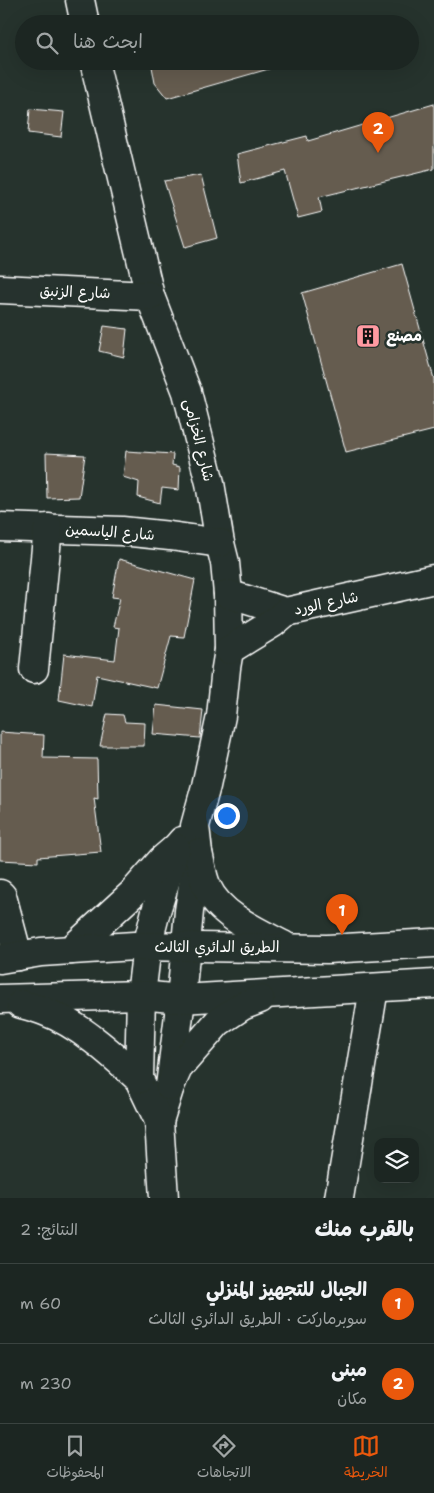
<!DOCTYPE html>
<html lang="ar">
<meta charset="utf-8">
<style>
body{margin:0;font-family:"Shantell Sans","Playpen Sans Arabic",sans-serif;background:#252e2a;color:#f1f3f6;direction:rtl}
.controls{position:absolute;right:15px;bottom:15px;display:grid;overflow:hidden;border-radius:10px;box-shadow:0 5px 20px #0002}
.controls button{width:45px;height:45px;display:grid;place-items:center;padding:0;border:0;border-bottom:1px solid #3a4340;background:#1c2622;color:#f1f3f6;font:25px sans-serif}
.you{position:absolute;left:226px;top:815px;width:18px;height:18px;margin:-12px;border:4px solid #fff;border-radius:50%;background:#1a73e8;box-shadow:0 0 0 8px #1a73e833}
.badge{display:grid;place-items:center;width:32px;height:32px;border-radius:50%;background:#ea580c;color:#fff;font-size:16px;font-weight:700}
.pin{position:absolute;translate:-50% -41px;filter:drop-shadow(0 1px 2px #0008)}
.pin::after{content:'';position:absolute;top:26px;width:18px;height:15px;background:inherit;clip-path:polygon(0 0,100% 0,50% 100%)}
.list{margin:0;padding:0;list-style:none}
h2{display:flex;justify-content:space-between;align-items:center;height:65px;margin:0;padding:0 20px;font-size:21px}
h2 small{font-size:16px;font-weight:400;color:#a0a5a5}
.list li{display:grid;grid-template-columns:32px 1fr auto;gap:15px;align-items:center;box-sizing:border-box;height:80px;padding:0 20px;border-top:1px solid #3a4340}
.list b{display:block;font-size:19px;white-space:nowrap}
.list p{margin:0;font-size:16px;white-space:nowrap;color:#a0a5a5}
.list em{font-size:16px;font-style:normal;color:#a0a5a5}
.icon{flex:none;width:28px;height:28px;fill:none;stroke:currentColor;stroke-width:2;stroke-linecap:round;stroke-linejoin:round}
.map{position:relative;flex:none;width:434px;height:1198px;overflow:hidden;direction:ltr}
.search{position:absolute;background:#1c2622;box-shadow:0 5px 20px #0002;left:15px;right:15px;top:15px;height:55px;display:flex;align-items:center;gap:12px;box-sizing:border-box;padding:0 18px;border-radius:28px;color:#a0a5a5;font-size:19px}
.sheet{height:225px;background:#1c2622}
nav{display:flex;justify-content:space-around;align-items:center;box-sizing:border-box;height:70px;border-top:1px solid #3a4340;background:#1c2622;font-size:14px;color:#a0a5a5}
nav a{display:grid;justify-items:center;gap:2px}
nav .on{color:#ea580c}
.map>svg:first-child{display:block}
.building{fill:#655c4f;stroke:#fff}
.lines{fill:none;stroke-linecap:round;stroke-linejoin:round}
.minor-casing{stroke:#fff;stroke-width:31}
.major-casing{stroke:#fff;stroke-width:31}
.minor{stroke:#26332d;stroke-width:28}
.major{stroke:#26332d;stroke-width:28}
.labels{text-anchor:middle;stroke-width:5;stroke-linejoin:round;paint-order:stroke}
.street-label{font-size:15px;fill:#fff;stroke:#26332d}
.poi-label{font-size:15px;font-weight:bold;fill:#fff;stroke:#26332d;text-anchor:start}
</style>
<div class="map">
<svg width="434" height="1198" viewBox="0 0 434 1198">
<rect width="100%" height="100%" fill="#26332d"/>
<filter id="ink" filterUnits="userSpaceOnUse"><feTurbulence type="fractalNoise" baseFrequency=".02" numOctaves="2"/><feDisplacementMap in="SourceGraphic" scale="10" xChannelSelector="R" yChannelSelector="G"/><feConvolveMatrix kernelMatrix="1 2 1 2 8 2 1 2 1" color-interpolation-filters="sRGB"/></filter>
<g filter="url(#ink)">
<g class="building">
<polygon points="151,61 279,61 279,66 167,98 155,83"/>
<polygon points="434,104 434,169 319,197 322,212 298,218 285,171 241,183 237,154 307,136 308,141"/>
<polygon points="30,109 64,112 61,137 28,133"/>
<polygon points="201,175 217,238 185,247 164,181"/>
<polygon points="402,264 434,379 434,430 346,452 302,293"/>
<polygon points="104,326 127,329 124,357 99,351"/>
<polygon points="126,451 173,454 172,465 180,467 179,490 162,488 160,503 138,497 139,482 123,477"/>
<polygon points="46,453 85,455 79,497 47,498"/>
<polygon points="119,559 195,580 184,637 171,636 157,688 97,675 92,707 59,700 64,654 115,660 119,628 113,627 120,598 112,597"/>
<polygon points="156,705 203,710 200,738 153,734"/>
<polygon points="107,714 123,715 125,722 145,723 144,746 100,746"/>
<polygon points="0,732 44,735 43,758 97,759 98,799 94,798 101,852 38,857 38,862 0,860"/>
</g>
<g class="lines">
<defs>
<g id="minor">
<polyline points="80,0 85,24"/>
<polyline points="94,61 150,296 187,392 210,483 220,543 225,563 228,594 229,650 226,668 221,716 206,786 195,826 198,853 189,911 181,999 170,1086 159,1121"/>
<polyline points="0,289 150,296"/>
<polyline points="0,527 122,531 170,536 220,543"/>
<polyline points="228,594 286,612"/>
<polyline points="229,650 273,623 286,612 434,579"/>
<polyline points="34,669 48,528"/>
<polyline points="0,894 2,896 18,956"/>
<polyline points="164,1198 159,1121 139,1079 141,995 147,946 156,911 176,848 182,841"/>
<polyline points="339,1198 374,988"/>
</g>
<g id="major">
<path d="M198,853C201,864 202,877 207,887C219,915 258,932 283,945"/>
<polyline points="71,950 132,894 162,860 176,848"/>
<polyline points="0,959 41,952 134,946 327,949 434,943"/>
<polyline points="0,999 141,995 181,999 434,984"/>
<path d="M21,1004C29,1006 37,1008 44,1011C79,1024 112,1054 139,1079"/>
<polyline points="170,1086 178,1068 218,1022 242,1006 260,999"/>
</g>
</defs>
<use href="#minor" class="minor-casing"/>
<use href="#major" class="major-casing"/>
<use href="#minor" class="minor"/>
<use href="#major" class="major"/>
</g>
</g>
<defs>
<symbol id="building-square" viewBox="-11 -11 22 22"><rect x="-9" y="-9" width="18" height="18" rx="4" fill="#ff9aa2" stroke="#26332d"/><path d="M-4-6H4V6H1V3H-1V6H-4ZM-2.5-4.3h1.7v1.8h-1.7ZM.8-4.3h1.7v1.8H.8ZM-2.5-1h1.7V.8h-1.7ZM.8-1h1.7V.8H.8Z" fill="#111"/></symbol>
</defs>
<g fill-rule="evenodd">
<use href="#building-square" x="354" y="322" width="28" height="28"/>
</g>
<g class="labels">
<g class="street-label">
<text transform="translate(75 292) rotate(2)" y="5">شارع الزنبق</text>
<text transform="translate(199 440) rotate(76)" y="5">شارع الخزامى</text>
<text transform="translate(110 532) rotate(4)" y="5">شارع الياسمين</text>
<text transform="translate(326 603) rotate(-12)" y="5">شارع الورد</text>
<text x="217" y="952">الطريق الدائري الثالث</text>
</g>
<g class="poi-label">
<text x="386" y="341">مصنع</text>
</g>
</g>
</svg>
<div class="controls">
<button><svg class="icon" aria-label="layers" viewBox="0 0 24 24"><path d="M12 4l9 5-9 5-9-5zM3 14l9 5 9-5"/></svg></button>
</div>
<div class="you"></div>
<div class="pin badge" style="left:342px;top:935px">1</div>
<div class="pin badge" style="left:378px;top:153px">2</div>
<div class="search"><svg class="icon" aria-label="search" viewBox="0 0 24 24"><circle cx="10" cy="10" r="6"/><path d="M15 15l6 6"/></svg>ابحث هنا</div>
</div>
<section class="sheet">
<h2>بالقرب منك<small>النتائج: 2</small></h2>
<ul class="list">
<li><span class="badge">1</span><div><b>الجبال للتجهيز المنزلي</b><p>سوبرماركت · الطريق الدائري الثالث</p></div><em>60 m</em></li>
<li><span class="badge">2</span><div><b>مبنى</b><p>مكان</p></div><em>230 m</em></li>
</ul>
</section>
<nav>
<a class="on"><svg class="icon" aria-label="map" viewBox="0 0 24 24"><path d="M3 6l6-2 6 2 6-2v14l-6 2-6-2-6 2zM9 4v14M15 6v14"/></svg>الخريطة</a>
<a><svg class="icon" aria-label="directions" viewBox="0 0 24 24"><path d="M12 3l9 9-9 9-9-9zM9 14v-3h6M13 9l2 2-2 2"/></svg>الاتجاهات</a>
<a><svg class="icon" aria-label="saved" viewBox="0 0 24 24"><path d="M7 4h10v16l-5-4-5 4z"/></svg>المحفوظات</a>
</nav>
